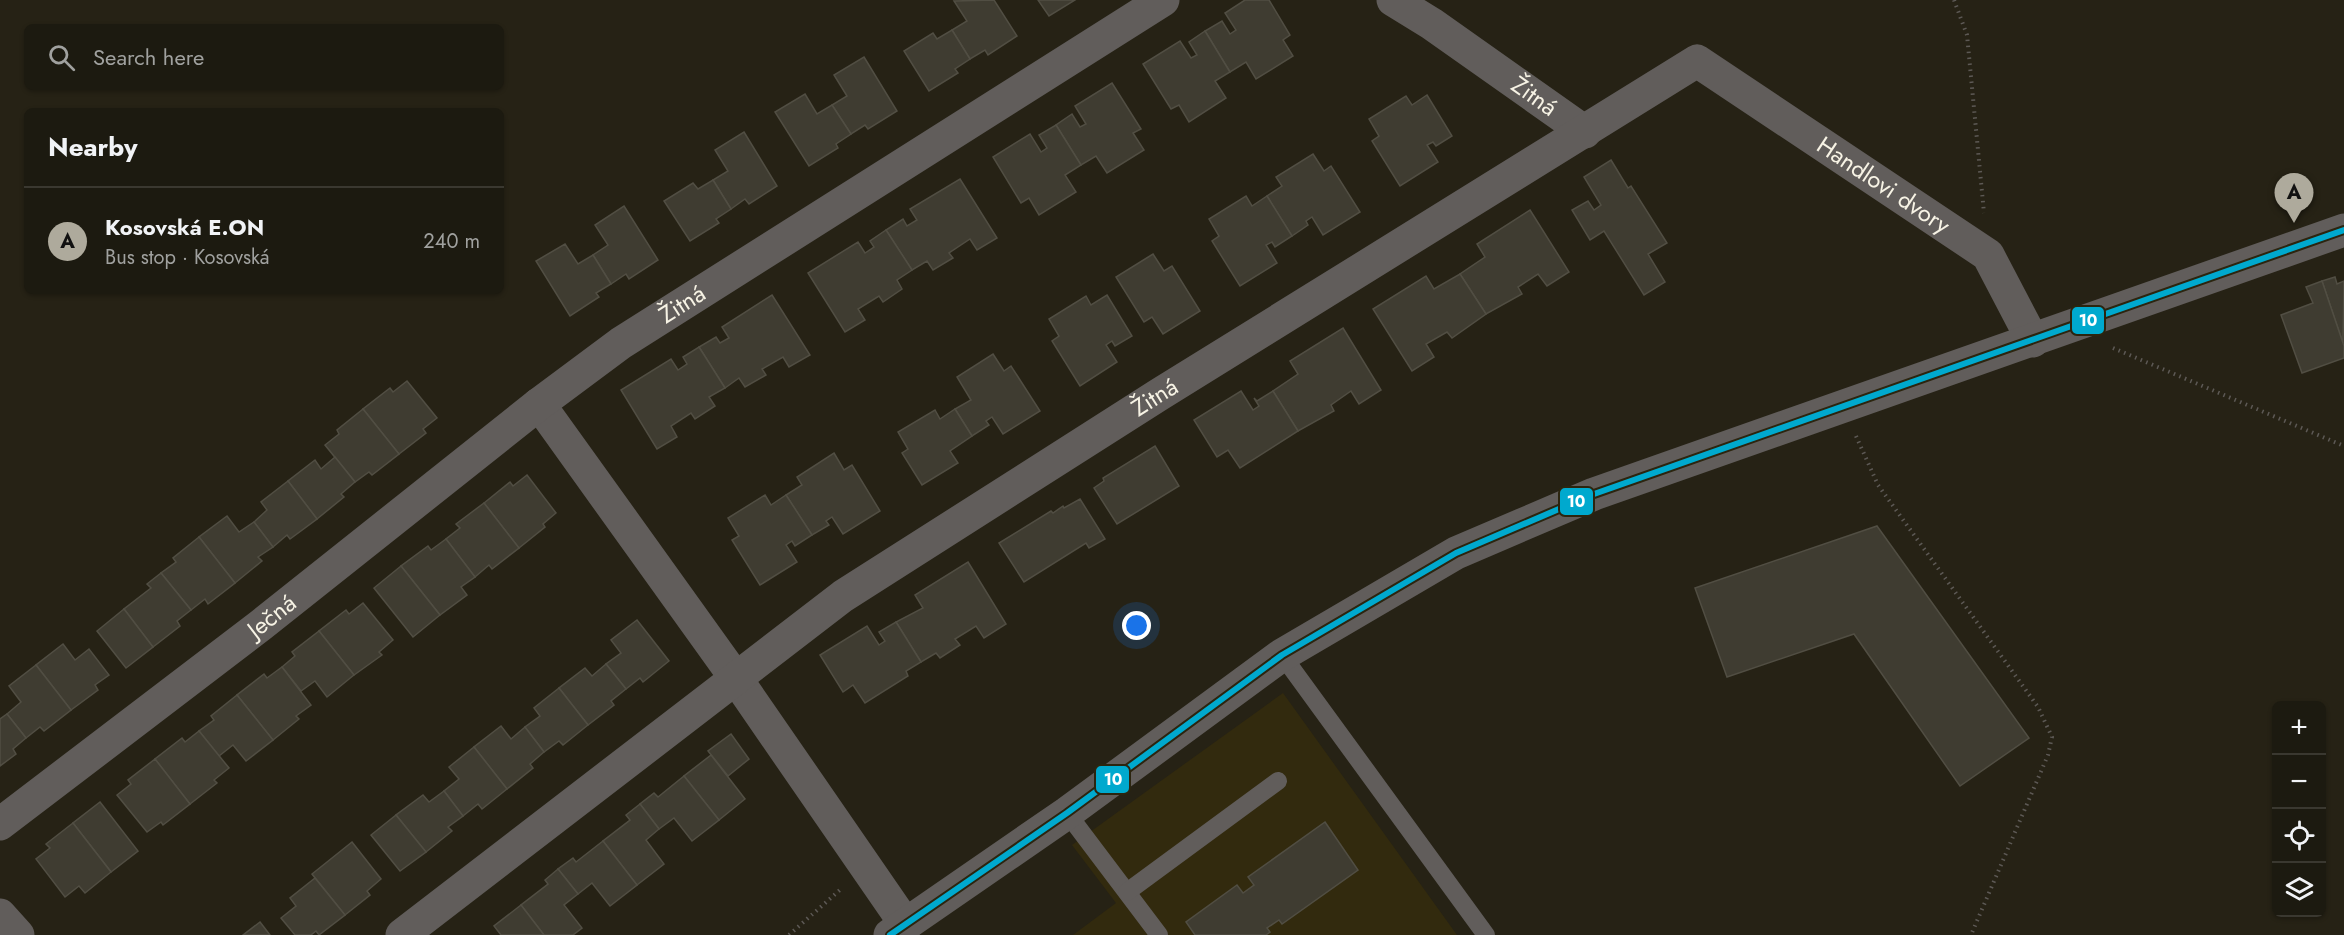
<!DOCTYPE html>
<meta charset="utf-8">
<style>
body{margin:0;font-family:Jost,sans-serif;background:#29271e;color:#f1f3f6}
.controls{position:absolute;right:18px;bottom:18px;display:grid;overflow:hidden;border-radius:9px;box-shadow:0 2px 4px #0004}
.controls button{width:54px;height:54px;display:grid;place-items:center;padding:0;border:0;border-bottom:2px solid #3a3830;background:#1c1a10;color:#f1f3f6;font:30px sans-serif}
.you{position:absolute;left:1137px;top:626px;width:21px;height:21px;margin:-15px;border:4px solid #fff;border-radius:50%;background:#1a73e8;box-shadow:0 0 0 9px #1a73e833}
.badge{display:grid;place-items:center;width:39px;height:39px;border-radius:50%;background:#aeaa9c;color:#111;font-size:20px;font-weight:700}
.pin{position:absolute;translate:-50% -50px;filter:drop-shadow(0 2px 3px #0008)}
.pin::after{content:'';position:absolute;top:32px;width:21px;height:18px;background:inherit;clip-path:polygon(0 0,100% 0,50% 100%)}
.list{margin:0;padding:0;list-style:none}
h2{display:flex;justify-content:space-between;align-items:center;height:78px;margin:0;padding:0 24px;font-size:26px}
h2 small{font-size:20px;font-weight:400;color:#a0a19f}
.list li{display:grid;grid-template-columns:39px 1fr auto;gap:18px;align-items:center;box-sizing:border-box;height:108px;padding:0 24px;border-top:2px solid #3a3830}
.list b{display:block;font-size:22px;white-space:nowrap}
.list p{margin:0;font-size:20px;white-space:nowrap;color:#a0a19f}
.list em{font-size:20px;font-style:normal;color:#a0a19f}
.icon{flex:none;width:33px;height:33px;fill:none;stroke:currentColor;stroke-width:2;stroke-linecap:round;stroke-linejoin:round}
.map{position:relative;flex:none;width:2344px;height:935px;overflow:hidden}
.search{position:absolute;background:#1c1a10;box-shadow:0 2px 4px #0004;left:24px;top:24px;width:480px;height:66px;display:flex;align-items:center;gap:15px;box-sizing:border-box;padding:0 21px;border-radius:9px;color:#a0a19f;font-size:22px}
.panel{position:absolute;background:#1c1a10;box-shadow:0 2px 4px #0004;left:24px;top:108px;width:480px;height:186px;border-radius:9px}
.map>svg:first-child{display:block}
.built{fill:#322a0e}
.building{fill:#3f3c31;stroke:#514e43;stroke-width:1.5}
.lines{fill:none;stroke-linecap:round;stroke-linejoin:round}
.path{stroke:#5d5955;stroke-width:4;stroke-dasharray:1.5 4.5;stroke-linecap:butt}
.service{stroke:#615d5b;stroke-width:18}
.minor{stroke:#615d5b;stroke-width:33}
.bus-1-casing{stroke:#2c250f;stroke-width:10}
.bus-1{stroke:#00a9ce;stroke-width:6}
.labels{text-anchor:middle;stroke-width:6;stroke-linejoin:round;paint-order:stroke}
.street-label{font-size:24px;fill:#f7f3e5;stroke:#2c250f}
.line-badge{stroke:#2c250f;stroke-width:2}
.badge-label{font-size:16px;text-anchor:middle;font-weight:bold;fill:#fff}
</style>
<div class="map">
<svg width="2344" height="935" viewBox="0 0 2344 935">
<rect width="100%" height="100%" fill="#262215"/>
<polygon class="built" points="1283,693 1457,935 1073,935 1116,903 1072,845"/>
<g class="building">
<polygon points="994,0 1017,36 988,55 985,50 970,59 952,30 967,21 954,1"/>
<polygon points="1038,0 1075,0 1049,16"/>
<polygon points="1245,0 1269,0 1290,35 1283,40 1293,56 1256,79 1246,62 1230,72 1205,31 1222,21 1230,34 1236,30 1225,13"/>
<polygon points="952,30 970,59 955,69 958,73 929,91 904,51 933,33 937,39"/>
<polygon points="1205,31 1230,72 1215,81 1226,98 1189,122 1179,105 1171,109 1143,64 1180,41 1191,58 1197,55 1189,42"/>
<polygon points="864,57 897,111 868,129 865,125 851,134 832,105 847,96 834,75"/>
<polygon points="1112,83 1141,129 1133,133 1144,150 1107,173 1096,156 1081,165 1056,125 1072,114 1080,127 1086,124 1075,106"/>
<polygon points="805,94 817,114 832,105 851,134 836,144 838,148 809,166 775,112"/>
<polygon points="1427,95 1452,136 1436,146 1433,142 1427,145 1438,162 1400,186 1372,141 1379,136 1369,119 1406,96 1412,105"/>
<polygon points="1056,125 1081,165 1065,175 1076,192 1039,215 1029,198 1021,203 993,157 1030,134 1041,152 1047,148 1039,135"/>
<polygon points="744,132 777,186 749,204 745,199 731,209 713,180 728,171 715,150"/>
<polygon points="1313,154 1324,171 1331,166 1360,212 1323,235 1312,217 1306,221 1308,225 1292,236 1267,196 1282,186 1276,177"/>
<polygon points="1611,160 1628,188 1631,186 1667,243 1648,254 1665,282 1644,295 1604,231 1590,240 1572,210 1588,201 1594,210 1601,205 1584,177"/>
<polygon points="960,179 997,238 977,250 970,239 949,253 953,258 933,270 927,261 912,270 886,230 903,219 907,226 917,220 910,209"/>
<polygon points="713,180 731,209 716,219 719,223 690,241 664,201 693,183 698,189"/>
<polygon points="1246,196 1252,206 1267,196 1292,236 1275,247 1272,242 1266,245 1277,263 1240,286 1212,241 1219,236 1209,219"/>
<polygon points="624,206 658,260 629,279 626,274 611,284 593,255 608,245 595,225"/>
<polygon points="1530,210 1569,272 1547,286 1538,274 1518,287 1522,294 1486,314 1460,274 1485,257 1477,244"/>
<polygon points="886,230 912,270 897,280 902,289 883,302 879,296 858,309 865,320 845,332 808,273 858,242 865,253 874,247 870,241"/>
<polygon points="565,244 578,264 593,255 611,284 596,293 599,297 570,316 536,261"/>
<polygon points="1153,254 1164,271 1172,266 1200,311 1163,334 1152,317 1144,322 1116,277"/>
<polygon points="1460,274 1486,314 1452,338 1447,332 1426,344 1434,357 1412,371 1373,309 1426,276 1434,289"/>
<polygon points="2335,277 2337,284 2344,281 2343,343 2322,281"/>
<polygon points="2322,281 2344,346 2344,358 2302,373 2281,315 2313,303 2306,287"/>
<polygon points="772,295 810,355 789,367 783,357 762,369 766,375 745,387 739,378 725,388 699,347 716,337 720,343 729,338 722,327"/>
<polygon points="1107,295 1132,336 1115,346 1112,341 1106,345 1117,362 1080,386 1052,341 1059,336 1049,319 1086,296 1091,305"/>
<polygon points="1343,328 1381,390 1359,404 1351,391 1331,405 1334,411 1298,431 1273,391 1298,374 1290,361"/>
<polygon points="699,347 725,388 709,397 715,406 695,419 691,413 671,426 677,437 657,449 621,390 671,359 678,370 687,364 683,357"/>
<polygon points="993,354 1004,371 1011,366 1040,411 1003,434 992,417 986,421 989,425 972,436 955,409 971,400 957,377"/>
<polygon points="407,381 437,418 423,429 426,433 399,454 363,409 390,388 393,392"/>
<polygon points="1241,391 1253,410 1259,406 1254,398 1257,401 1273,391 1298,431 1240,468 1228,450 1217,457 1194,420"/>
<polygon points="363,409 399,454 372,475 369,472 355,482 325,445 339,434 337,430"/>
<polygon points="955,409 972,436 950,451 958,463 922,485 902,453 908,449 898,432 935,410 940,419"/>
<polygon points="1155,446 1179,486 1117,524 1094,488 1104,481 1103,478"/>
<polygon points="834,453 844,470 852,465 880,511 843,534 832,517 826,521 829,525 812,535 786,495 802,485 797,477"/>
<polygon points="335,457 355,482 341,494 344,497 317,519 288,481 315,460 321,469"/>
<polygon points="527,475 556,513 543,524 545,527 519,548 484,503 510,482 513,486"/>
<polygon points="288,481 317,519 290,539 287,535 273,547 254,522 267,510 261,502"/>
<polygon points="765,495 771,505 786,495 812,535 795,546 792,541 786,545 797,562 760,585 732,540 739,536 728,518"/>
<polygon points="1080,499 1105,539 1089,548 1086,543 1024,582 999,543 1051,511 1053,513 1063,506 1064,508"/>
<polygon points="484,503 519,548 492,569 489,565 475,577 446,539 460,528 456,524"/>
<polygon points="227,516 239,532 254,522 273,547 258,557 262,561 235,583 199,537"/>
<polygon points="1877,526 2029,738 1960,786 1854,634 1727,677 1695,588"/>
<polygon points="199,537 235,583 208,604 205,599 191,610 161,573 176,562 173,558"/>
<polygon points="446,539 475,577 461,587 467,595 440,615 401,566 428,546 431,550"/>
<polygon points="968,562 1006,624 984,638 976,626 955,639 960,645 940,658 936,653 921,662 896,622 923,608 915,595"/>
<polygon points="401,566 440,615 413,637 374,588"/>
<polygon points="161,573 191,610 177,621 180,626 153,647 124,609 151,588 147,584"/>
<polygon points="363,603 393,640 379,652 382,655 354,675 319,631 346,610 349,614"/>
<polygon points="124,609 153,647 126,668 97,631"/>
<polygon points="637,620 669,661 643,682 640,678 626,689 606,664 621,653 611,640"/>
<polygon points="896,622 921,662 906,671 908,676 865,703 853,685 843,692 820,655 867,626 879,645 885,641 879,632"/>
<polygon points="319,631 354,675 327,697 315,681 301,691 282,667 295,656 292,652"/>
<polygon points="63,644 75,660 89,649 109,675 95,685 98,690 71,710 36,665"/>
<polygon points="606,664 626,689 611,701 614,705 588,725 559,688 585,668 592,676"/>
<polygon points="36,665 71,710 44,731 40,727 26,738 7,714 21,702 9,686"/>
<polygon points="282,667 311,705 296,716 299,719 273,740 237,695 264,674 267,678"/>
<polygon points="559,688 588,725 563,745 559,741 544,752 525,727 540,716 534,708"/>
<polygon points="237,695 273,740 246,761 233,745 219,756 199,731 214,720 211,716"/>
<polygon points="7,714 26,738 13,749 16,754 0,766 0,719"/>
<polygon points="501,726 511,739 525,727 544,752 530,764 533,768 507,789 474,747"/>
<polygon points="199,731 229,768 214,780 217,783 190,804 155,759 182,738 185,742"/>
<polygon points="731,734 749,759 728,776 708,751"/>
<polygon points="474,747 507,789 482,809 478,804 463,816 444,791 459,779 449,767"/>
<polygon points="711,755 745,799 719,820 684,776"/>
<polygon points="155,759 190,804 163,825 161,822 147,832 117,795 131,784 128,780"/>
<polygon points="684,776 719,820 692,841 674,818 659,829 640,804 654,793 658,797"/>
<polygon points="444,791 463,816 448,827 452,831 426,852 396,815 423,795 429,802"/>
<polygon points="100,802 138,851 111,872 73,823"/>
<polygon points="640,804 659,829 646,840 664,864 637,885 603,841 630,820 626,815"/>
<polygon points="396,815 426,852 400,871 371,835"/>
<polygon points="1325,822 1358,870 1282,924 1279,920 1267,928 1270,932 1266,935 1195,935 1186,922 1237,885 1243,893 1254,885 1248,877"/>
<polygon points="73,823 111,872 85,893 79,886 65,897 36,859 50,848 46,844"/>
<polygon points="603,841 637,885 610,906 592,883 578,894 558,869 573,858 576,862"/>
<polygon points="352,842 381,879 367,891 370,895 345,915 312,874"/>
<polygon points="558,869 578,894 564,905 582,928 573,935 544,935 521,905 548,884 545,880"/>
<polygon points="315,878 345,915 319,935 316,931 311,935 295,935 281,918 296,906 290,898"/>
<polygon points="521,905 544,935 501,935 494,926"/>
<polygon points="260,922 270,935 243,935"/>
</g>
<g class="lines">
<g class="path">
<polyline points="1954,0 1967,35 1984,213"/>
<polyline points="2113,348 2344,446"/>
<polyline points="1856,436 1878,485 2038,707 2052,737 2048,755 1971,935"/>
<polyline points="789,935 841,889"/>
</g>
<g class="service">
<polyline points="1282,655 1486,935"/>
<polyline points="1067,813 1159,935"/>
<polyline points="1127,892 1278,781"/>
</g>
<g class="minor">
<path id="s1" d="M1393,0L1432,24L1585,132"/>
<polyline points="539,404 737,680 906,925"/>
<path id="s2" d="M0,824L261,625L539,404L621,343L1163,0"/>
<polyline points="0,915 18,935"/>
<path id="s3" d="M402,935L843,596L1160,394L1697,61L1988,255L2033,341"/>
<polyline points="890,935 1067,813 1282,655 1456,553 1594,494 2344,230"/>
</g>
<defs>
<polyline id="bus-1" points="890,935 1067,813 1282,655 1456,553 1594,494 2344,230"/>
</defs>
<use href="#bus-1" class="bus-1-casing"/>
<use href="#bus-1" class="bus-1"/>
</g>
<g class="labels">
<g class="street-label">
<text dy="8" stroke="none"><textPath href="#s1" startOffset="171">Žitná</textPath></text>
<text dy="8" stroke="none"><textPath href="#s3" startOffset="1788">Handlovi dvory</textPath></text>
<text dy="8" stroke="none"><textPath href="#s2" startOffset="858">Žitná</textPath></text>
<text dy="8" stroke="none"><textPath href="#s3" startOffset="926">Žitná</textPath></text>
<text dy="8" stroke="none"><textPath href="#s2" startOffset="342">Ječná</textPath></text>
</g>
</g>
<g class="line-badge">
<rect x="2071" y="306" width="34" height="29" rx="6" fill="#00a9ce"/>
<rect x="1559" y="487" width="35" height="29" rx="6" fill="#00a9ce"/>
<rect x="1095" y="765" width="35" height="29" rx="6" fill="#00a9ce"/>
</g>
<g class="badge-label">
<text x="2088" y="326">10</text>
<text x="1576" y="507">10</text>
<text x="1113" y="785">10</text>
</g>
</svg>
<div class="controls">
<button>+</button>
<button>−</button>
<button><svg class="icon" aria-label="locate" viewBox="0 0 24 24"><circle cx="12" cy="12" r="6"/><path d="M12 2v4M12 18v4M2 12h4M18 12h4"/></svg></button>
<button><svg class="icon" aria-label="layers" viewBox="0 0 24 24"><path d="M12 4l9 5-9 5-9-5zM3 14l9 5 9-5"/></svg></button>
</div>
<div class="you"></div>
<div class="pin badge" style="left:2294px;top:223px">A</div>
<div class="search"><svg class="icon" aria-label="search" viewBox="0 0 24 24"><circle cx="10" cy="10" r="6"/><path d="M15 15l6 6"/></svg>Search here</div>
<section class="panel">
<h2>Nearby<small></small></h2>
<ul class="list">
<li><span class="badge">A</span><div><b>Kosovská E.ON</b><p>Bus stop · Kosovská</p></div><em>240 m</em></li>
</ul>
</section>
</div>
